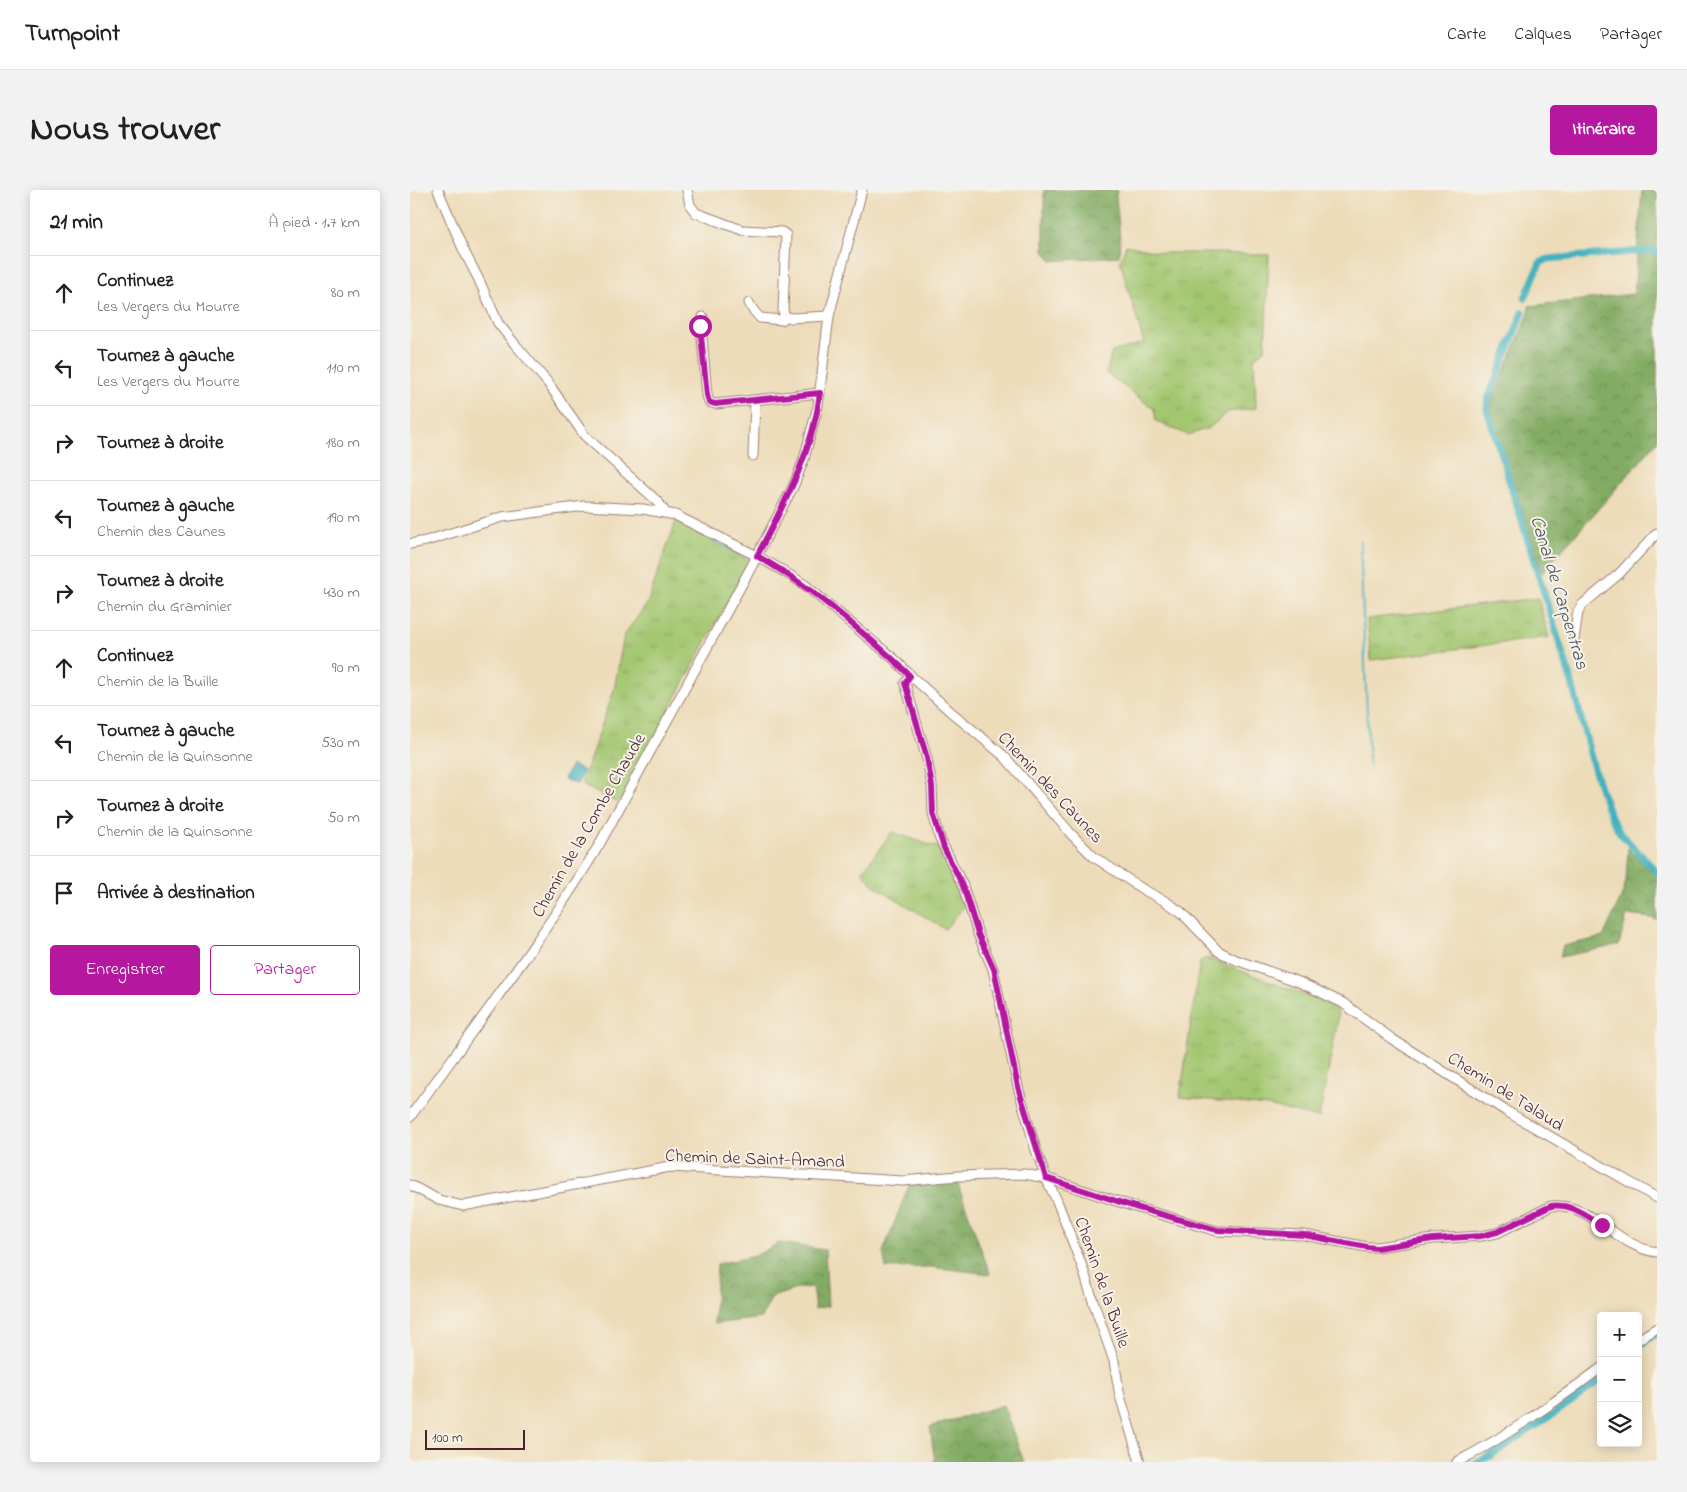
<!DOCTYPE html>
<html lang="fr">
<meta charset="utf-8">
<style>
body{margin:0;font-family:"Indie Flower",sans-serif;background:#f2f2f2;color:#202124}
.controls{position:absolute;right:15px;bottom:15px;display:grid;overflow:hidden;border-radius:5px;box-shadow:0 2px 12px #0003}
.controls button{width:45px;height:45px;display:grid;place-items:center;padding:0;border:0;border-bottom:1px solid #e0e0e0;background:#fff;color:#202124;font:25px sans-serif}
.scale{position:absolute;left:15px;bottom:12px;width:100px;box-sizing:border-box;padding-left:5px;border:2px solid #4a1f2b;border-top:0;font-size:14px;line-height:18px;white-space:nowrap;color:#4a1f2b;-webkit-text-stroke:4px #f7f3e8;paint-order:stroke}
.stop{position:absolute;width:15px;height:15px;margin:-11px;border:4px solid #b5179e;border-radius:50%;background:#fff}
.stop.end{background:#b5179e;border-color:#fff;box-shadow:0 1px 5px #0008}
.list{margin:0;padding:0;list-style:none}
h2{display:flex;justify-content:space-between;align-items:center;height:65px;margin:0;padding:0 20px;font-size:21px}
h2 small{font-size:16px;font-weight:400;color:#757577}
.list li{display:grid;grid-template-columns:32px 1fr auto;gap:15px;align-items:center;box-sizing:border-box;height:75px;padding:0 20px;border-top:1px solid #e0e0e0}
.list b{display:block;font-size:19px;white-space:nowrap}
.list p{margin:0;font-size:16px;white-space:nowrap;color:#757577}
.list em{font-size:16px;font-style:normal;color:#757577}
.actions{display:flex;gap:10px;padding:15px 20px}
.actions a{flex:1;padding:11px 0;border:1px solid #b5179e;border-radius:5px;text-align:center;font-size:18px;color:#b5179e}
.actions .main{background:#b5179e;color:#fff}
.icon{flex:none;width:28px;height:28px;fill:none;stroke:currentColor;stroke-width:2;stroke-linecap:round;stroke-linejoin:round}
.map{position:relative;flex:none;width:1247px;height:1272px;overflow:hidden;border-radius:5px}
header{display:flex;align-items:center;gap:30px;box-sizing:border-box;height:70px;padding:0 25px;background:#fff;border-bottom:1px solid #e0e0e0}
header strong{font-size:24px}
nav{display:flex;gap:28px;margin-inline-start:auto;font-size:18px}
.intro{display:flex;align-items:center;justify-content:space-between;box-sizing:border-box;height:120px;padding:0 30px}
h1{margin:0;font-size:35px}
.button{padding:12px 22px;border-radius:5px;background:#b5179e;color:#fff;font-size:18px;font-weight:700}
main{display:flex;gap:30px;padding:0 30px}
aside{flex:1;background:#fff;border-radius:5px;box-shadow:0 2px 12px #0003}
.map>svg:first-child{display:block}
.grass{fill:url(#grass-tufts);stroke:#76734e}
.forest{fill:url(#forest-crowns);stroke:#666647}
.water{fill:url(#water-ripples);stroke:#466874}
.lines{fill:none;stroke-linecap:round;stroke-linejoin:round}
.stream{stroke:#43b2be;stroke-width:2}
.canal{stroke:#43b2be;stroke-width:7}
.minor-casing{stroke:#9c7e72;stroke-width:11}
.minor{stroke:#fff;stroke-width:9}
.route{stroke:#b5179e;stroke-width:6}
.labels{text-anchor:middle;stroke-width:4;stroke-linejoin:round;paint-order:stroke}
.street-label{font-size:18px;fill:#4a1f2b;stroke:#f7f3e8}
.water-label{font-size:19px;font-style:italic;fill:#48525e;stroke:#f7f3e8}
</style>
<header>
<strong>Turnpoint</strong>
<nav><a>Carte</a><a>Calques</a><a>Partager</a></nav>
</header>
<div class="intro"><h1>Nous trouver</h1><a class="button">Itinéraire</a></div>
<main>
<aside>
<h2>21 min<small>À pied · 1.7 km</small></h2>
<ul class="list">
<li><svg class="icon" aria-label="ahead" viewBox="0 0 24 24"><path d="M12 20V5M6 11l6-6 6 6"/></svg><div><b>Continuez</b><p>Les Vergers du Mourre</p></div><em>80 m</em></li>
<li><svg class="icon" aria-label="left" viewBox="0 0 24 24"><path d="M17 20v-9H6M10 6l-5 5 5 5"/></svg><div><b>Tournez à gauche</b><p>Les Vergers du Mourre</p></div><em>110 m</em></li>
<li><svg class="icon" aria-label="right" viewBox="0 0 24 24"><path d="M7 20v-9h11M14 6l5 5-5 5"/></svg><div><b>Tournez à droite</b></div><em>180 m</em></li>
<li><svg class="icon" aria-label="left" viewBox="0 0 24 24"><path d="M17 20v-9H6M10 6l-5 5 5 5"/></svg><div><b>Tournez à gauche</b><p>Chemin des Caunes</p></div><em>190 m</em></li>
<li><svg class="icon" aria-label="right" viewBox="0 0 24 24"><path d="M7 20v-9h11M14 6l5 5-5 5"/></svg><div><b>Tournez à droite</b><p>Chemin du Graminier</p></div><em>430 m</em></li>
<li><svg class="icon" aria-label="ahead" viewBox="0 0 24 24"><path d="M12 20V5M6 11l6-6 6 6"/></svg><div><b>Continuez</b><p>Chemin de la Buille</p></div><em>90 m</em></li>
<li><svg class="icon" aria-label="left" viewBox="0 0 24 24"><path d="M17 20v-9H6M10 6l-5 5 5 5"/></svg><div><b>Tournez à gauche</b><p>Chemin de la Quinsonne</p></div><em>530 m</em></li>
<li><svg class="icon" aria-label="right" viewBox="0 0 24 24"><path d="M7 20v-9h11M14 6l5 5-5 5"/></svg><div><b>Tournez à droite</b><p>Chemin de la Quinsonne</p></div><em>50 m</em></li>
<li><svg class="icon" aria-label="arrive" viewBox="0 0 24 24"><path d="M6 21V4h12l-3 4 3 4H6"/></svg><div><b>Arrivée à destination</b></div></li>
</ul>
<div class="actions"><a class="main">Enregistrer</a><a>Partager</a></div>
</aside>
<div class="map">
<svg width="1247" height="1272" viewBox="0 0 1247 1272">
<defs>
<pattern id="grass-tufts" width="24" height="20" patternUnits="userSpaceOnUse" patternTransform="scale(1.25)"><rect width="24" height="20" fill="#a3c771"/><path d="M3 7l-1-3M5 7V3M7 7l1-3M15 17l-1-3M17 17v-4M19 17l1-3" fill="none" stroke="#8eaa62"/></pattern>
<pattern id="forest-crowns" width="20" height="18" patternUnits="userSpaceOnUse" patternTransform="scale(1.25)"><rect width="20" height="18" fill="#82ac63"/><path d="M2 6a3 3 0 1 1 6 0M12 15a3 3 0 1 1 6 0" fill="none" stroke="#6c8b52"/></pattern>
<pattern id="water-ripples" width="26" height="14" patternUnits="userSpaceOnUse" patternTransform="scale(1.25)"><rect width="26" height="14" fill="#43b2be"/><path d="M2 4q2-2 4 0t4 0M15 11q2-2 4 0t4 0" fill="none" stroke="#3a909b"/></pattern>
</defs>
<rect width="100%" height="100%" fill="#f7f3e8"/>
<filter id="ink" filterUnits="userSpaceOnUse"><feTurbulence type="fractalNoise" baseFrequency=".02" numOctaves="2"/><feDisplacementMap in="SourceGraphic" scale="10" xChannelSelector="R" yChannelSelector="G"/><feConvolveMatrix kernelMatrix="1 2 1 2 8 2 1 2 1" color-interpolation-filters="sRGB"/></filter>
<filter id="wash" filterUnits="userSpaceOnUse"><feTurbulence type="fractalNoise" baseFrequency=".0096" numOctaves="4" result="noise"/><feDisplacementMap in="SourceGraphic" scale="20" xChannelSelector="R" yChannelSelector="G"/><feGaussianBlur stdDeviation="1.12" result="paint"/><feColorMatrix in="noise" values="0 0 0 0 0 0 0 0 0 0 0 0 0 0 0 0 0 1.4 0 .05"/><feComposite in="paint" operator="in"/></filter>
<g filter="url(#wash)">
<rect width="100%" height="100%" fill="#eddcb9"/>
<g class="grass">
<polygon points="716,55 753,63 809,63 859,65 855,159 844,168 846,218 818,222 799,238 778,245 746,231 744,219 696,183 702,162 734,153 710,71"/>
<polygon points="267,328 339,371 212,609 206,612 174,596 172,592 204,500 214,445 237,414"/>
<polygon points="1128,408 1139,447 961,470 957,429"/>
<polygon points="482,642 529,658 550,696 555,715 535,739 465,696 452,682"/>
<polygon points="797,768 927,817 928,830 909,928 858,916 770,907 790,771"/>
</g>
<g class="forest">
<polygon points="634,0 707,0 706,6 710,49 709,66 642,71 634,61"/>
<polygon points="1232,0 1247,0 1247,252 1132,383 1080,220 1082,210 1119,123 1119,116 1224,104"/>
<polygon points="1218,658 1247,687 1247,730 1241,728 1217,725 1209,755 1150,767 1153,756 1193,747 1211,708 1216,692"/>
<polygon points="546,989 580,1084 521,1077 476,1078 473,1062 499,995"/>
<polygon points="369,1053 415,1060 418,1116 405,1119 402,1097 389,1098 362,1107 351,1128 304,1134 307,1074 345,1066"/>
<polygon points="593,1215 614,1272 525,1272 520,1237"/>
</g>
<polygon class="water" points="161,575 174,581 168,593 165,594 154,589"/>
<g class="lines">
<g class="stream">
<polyline points="302,350 343,369"/>
<polyline points="950,350 959,575"/>
<polyline points="356,376 402,406"/>
</g>
<g class="canal">
<polyline points="1115,108 1130,73 1138,69 1233,61 1247,62"/>
<polyline points="1113,122 1078,209 1077,219 1162,493 1183,575 1192,604 1201,627 1210,643 1247,682"/>
<polyline points="1243,1146 1247,1144"/>
<polyline points="1228,1158 1239,1149"/>
<polyline points="1067,1272 1080,1266 1154,1217 1191,1190"/>
</g>
</g>
</g>
<g filter="url(#ink)">
<g class="lines">
<defs>
<g id="minor">
<polyline points="28,0 53,59 69,90 88,133 104,153 138,193 175,246 247,311 255,322"/>
<polyline points="277,0 280,15 286,23 332,40 372,42 376,45 373,121 375,126 381,128 419,126"/>
<polyline points="339,113 343,120 350,128 372,130 375,126"/>
<polyline points="293,127 291,136 297,205 299,212 305,214 410,203"/>
<polyline points="343,266 345,210"/>
<polyline points="0,354 16,351 92,327 174,316 233,319 265,325 347,366 375,382 395,395 484,469 501,486 541,522 594,566 662,645 684,667 734,700 755,711 771,722 808,761 826,770 889,792 933,813 982,849 1096,921 1247,1008"/>
<polyline points="345,369 384,295 394,269 408,216 419,126 452,0"/>
<polyline points="1164,449 1168,422 1172,415 1209,384 1247,343"/>
<polyline points="501,486 495,493 517,569 522,596 523,623 530,649 553,696 568,744 583,779 608,897 626,960 636,988 647,1011 672,1076 683,1111 704,1171 710,1206 730,1272"/>
<path d="M0,927C64,838 132,750 189,655L345,370"/>
<path d="M0,995L29,1010L53,1016L260,977L493,991L548,986L614,984L636,988L725,1017L807,1041L894,1045L957,1057H967L1023,1049L1071,1046L1087,1043L1141,1016C1180,1011 1208,1058 1247,1062"/>
<polyline points="1228,1150 1247,1138"/>
<path d="M1047,1272C1097,1246 1145,1212 1191,1178"/>
</g>
</defs>
<use href="#minor" class="minor-casing"/>
<use href="#minor" class="minor"/>
</g>
</g>
<g class="lines" filter="url(#ink)">
<path class="route" d="M290,136L297,205L299,212L305,214L410,203C403,262 374,314 347,366C385,387 417,412 449,440C467,455 484,469 500,486L495,493L517,568L522,596L523,623L534,658L553,696L568,744L584,779L608,897L636,988L725,1017L807,1040L894,1045L957,1057L967,1058L1023,1049L1071,1046L1087,1042L1141,1016C1161,1013 1175,1025 1192,1035"/>
</g>
<g class="labels">
<g class="street-label">
<text transform="translate(641 597) rotate(47)" y="6">Chemin des Caunes</text>
<text transform="translate(178 635) rotate(-60)" y="6">Chemin de la Combe Chaude</text>
<text transform="translate(1096 901) rotate(32)" y="6">Chemin de Talaud</text>
<text transform="translate(345 968) rotate(2)" y="6">Chemin de Saint-Amand</text>
<text transform="translate(693 1092) rotate(71)" y="6">Chemin de la Buille</text>
</g>
<g class="water-label">
<text transform="translate(1151 402) rotate(73)" y="7">Canal de Carpentras</text>
</g>
</g>
</svg>
<div class="controls">
<button>+</button>
<button>−</button>
<button><svg class="icon" aria-label="layers" viewBox="0 0 24 24"><path d="M12 4l9 5-9 5-9-5zM3 14l9 5 9-5"/></svg></button>
</div>
<div class="scale">100 m</div>
<div class="stop" style="left:290px;top:136px"></div>
<div class="stop end" style="left:1192px;top:1035px"></div>
</div>
</main>
